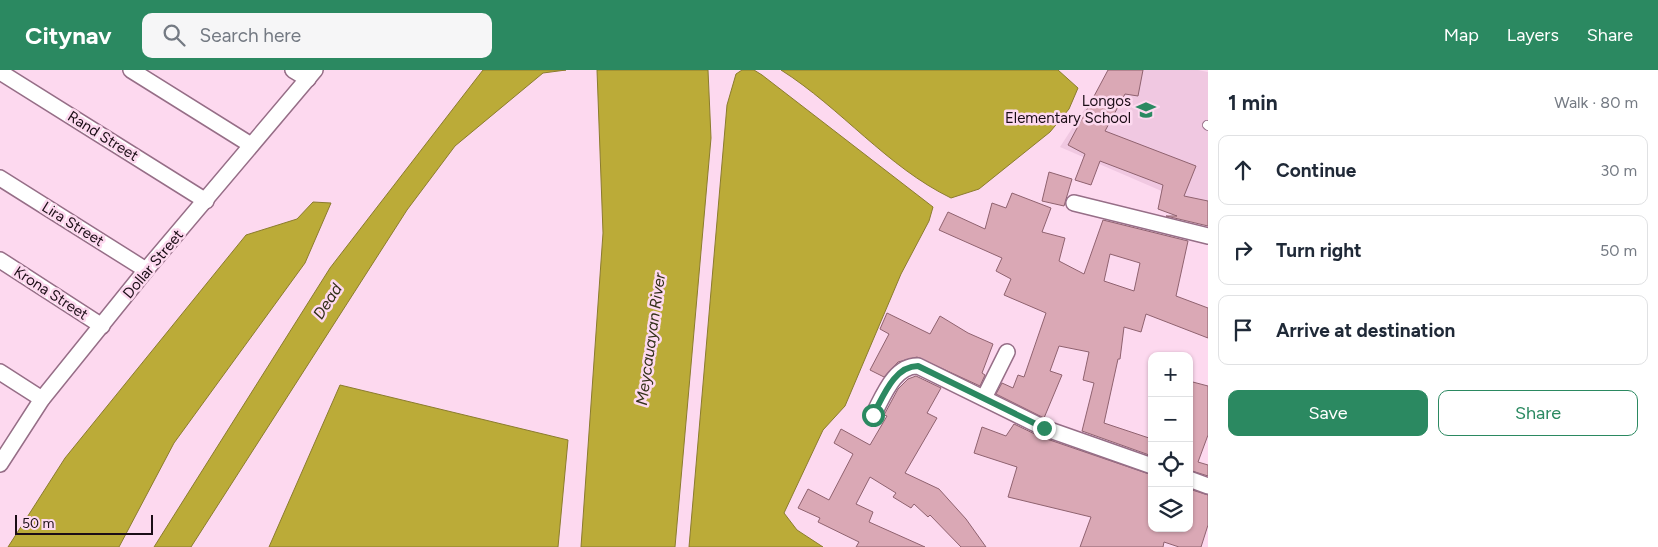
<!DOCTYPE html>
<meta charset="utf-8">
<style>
body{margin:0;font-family:Figtree,sans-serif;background:#f6f6f7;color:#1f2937}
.controls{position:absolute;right:15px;bottom:15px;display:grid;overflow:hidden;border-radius:10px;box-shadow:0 1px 4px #0004}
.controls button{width:45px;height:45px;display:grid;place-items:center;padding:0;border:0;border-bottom:1px solid #e0e1e3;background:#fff;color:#1f2937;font:25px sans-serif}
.scale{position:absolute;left:15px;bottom:12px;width:138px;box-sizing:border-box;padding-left:5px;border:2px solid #1b0d16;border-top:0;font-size:14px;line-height:18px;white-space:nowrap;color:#1b0d16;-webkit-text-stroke:4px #fdd9ef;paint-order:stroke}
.stop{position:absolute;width:15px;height:15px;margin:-11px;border:4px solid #2b8961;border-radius:50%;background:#fff}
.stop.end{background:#2b8961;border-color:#fff;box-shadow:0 1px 5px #0008}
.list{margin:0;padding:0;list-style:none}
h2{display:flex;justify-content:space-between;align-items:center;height:65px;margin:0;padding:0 20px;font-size:21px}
h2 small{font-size:16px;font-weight:400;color:#747a83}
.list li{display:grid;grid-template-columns:32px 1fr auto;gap:15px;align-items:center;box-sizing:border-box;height:70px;margin:0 10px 10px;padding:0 10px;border:1px solid #e0e1e3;border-radius:10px}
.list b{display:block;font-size:19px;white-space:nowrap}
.list em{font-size:16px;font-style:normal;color:#747a83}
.actions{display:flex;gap:10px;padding:15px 20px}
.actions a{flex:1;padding:11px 0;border:1px solid #2b8961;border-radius:10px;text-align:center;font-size:18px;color:#2b8961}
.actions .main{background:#2b8961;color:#fff}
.icon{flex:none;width:28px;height:28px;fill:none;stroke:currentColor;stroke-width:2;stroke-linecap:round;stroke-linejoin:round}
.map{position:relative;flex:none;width:1208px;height:477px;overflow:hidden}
header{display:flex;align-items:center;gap:30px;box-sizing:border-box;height:70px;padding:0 25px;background:#2b8961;color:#fff}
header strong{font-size:24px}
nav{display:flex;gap:28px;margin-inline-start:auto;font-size:18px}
.search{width:350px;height:45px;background:#f6f6f7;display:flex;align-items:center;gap:12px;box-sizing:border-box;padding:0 18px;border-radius:10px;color:#747a83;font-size:19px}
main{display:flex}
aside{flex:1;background:#fff}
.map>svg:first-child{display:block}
.built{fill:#f0c8e1}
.water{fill:#bbab38;stroke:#8b7c2e}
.building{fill:#daa8b5;stroke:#8f626f;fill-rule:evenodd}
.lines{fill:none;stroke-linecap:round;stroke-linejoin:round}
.service-casing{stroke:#966e87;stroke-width:10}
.minor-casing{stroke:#966e87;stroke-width:18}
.service{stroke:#fff;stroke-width:8}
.minor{stroke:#fff;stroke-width:15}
.route{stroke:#2b8961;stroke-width:6}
.labels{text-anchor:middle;stroke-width:5;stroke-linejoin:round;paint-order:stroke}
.poi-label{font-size:15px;fill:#1b0d16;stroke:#fdd9ef;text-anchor:end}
.street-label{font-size:15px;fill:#1b0d16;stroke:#fdd9ef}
.water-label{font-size:16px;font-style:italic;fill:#333018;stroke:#fdd9ef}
</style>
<header>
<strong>Citynav</strong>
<div class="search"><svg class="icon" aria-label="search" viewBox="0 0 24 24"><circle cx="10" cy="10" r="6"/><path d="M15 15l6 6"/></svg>Search here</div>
<nav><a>Map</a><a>Layers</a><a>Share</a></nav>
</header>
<main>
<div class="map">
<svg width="1208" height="477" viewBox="0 0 1208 477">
<rect width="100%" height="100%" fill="#fdd9ef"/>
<polygon class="built" points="1110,0 1198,0 1208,2 1208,132 1180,129 1060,77"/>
<g class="water">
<polygon points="483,0 566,0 543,3 455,76 407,140 191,477 154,477 330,198"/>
<polygon points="597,0 708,0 711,68 675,477 581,477 603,163"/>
<polygon points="742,0 754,0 762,5 933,137 929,151 901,204 845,336 823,360 784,443 797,460 823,477 689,477 727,35 736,4"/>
<path d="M781,0H1058L1078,18L1069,39L1050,62L979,119L951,128C887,97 841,38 781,0Z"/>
<polygon points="313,132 331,133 305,193 174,373 119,477 8,477 65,388 246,165 297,149"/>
<polygon points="340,315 568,370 558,477 269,477"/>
</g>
<g class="building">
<polygon points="1108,0 1143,0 1138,26 1125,24 1105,61 1196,96 1184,126 1208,131 1208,156 1166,146 1177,146 1158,139 1163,115 1100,91 1091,115 1075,110 1085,84 1068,75"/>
<polygon points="1049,102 1072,109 1064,136 1042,131"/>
<path d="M1012,123L1051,138L1042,162L1065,168L1059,191L1084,204L1103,150L1188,171L1176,226L1208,238V268L1146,244L1141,262L1124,257L1120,289H1118L1104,353L1152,369V386L1082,361L1094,313L1083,310L1089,282L1059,276L1050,301L1062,305L1044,348L996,324L1002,313L1013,318L1018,305L1024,307L1046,243L1004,225L1011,209L996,201L1002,188L939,160L948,142L985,159L992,133L1006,138ZM1110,184L1140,193L1134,221L1104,211Z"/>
<polygon points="887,243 930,264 940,246 968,263 993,274 982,303 985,305 980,316 917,287 898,292 884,307 870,300 889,264 880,259"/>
<polygon points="916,306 941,318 927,343 937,348 905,403 939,419 966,449 986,477 961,477 930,445 928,447 914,434 911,438 893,427 896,423 870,407 856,434 873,442 869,452 925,477 856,477 859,472 818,452 820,448 798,438 808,419 829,430 853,384 834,373 841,359 870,375 887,346 884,345 898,319 908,309"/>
<polygon points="1189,311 1208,316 1208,365 1198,392 1208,395 1208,406 1189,400"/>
<polygon points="1014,354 1041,367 1152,405 1152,458 1189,458 1189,419 1208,425 1208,455 1201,477 1179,477 1164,472 1163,477 1080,477 1091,447 1008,427 1017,397 974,383 982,357 1006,366"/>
</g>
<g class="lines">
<defs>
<polyline id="service" points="1207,55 1208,56"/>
<g id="minor">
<polyline points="131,0 251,75"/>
<polyline points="293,0 308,9"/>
<polyline points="0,2 206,131"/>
<polyline points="0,108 146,200"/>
<polyline points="1074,133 1208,166"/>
<polyline points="0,190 102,256"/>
<polyline points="0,302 42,329"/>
<polyline points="984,328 1007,282"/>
<path d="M873,345C883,327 894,295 918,296L1044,358L1152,396"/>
<polyline points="0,394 42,329 146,200 315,0"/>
<polyline points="1189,409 1208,416"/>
</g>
</defs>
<use href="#service" class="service-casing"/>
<use href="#minor" class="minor-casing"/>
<use href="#service" class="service"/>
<use href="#minor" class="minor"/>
</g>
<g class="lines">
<path class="route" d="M873,345C883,327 894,296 918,296L1044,358"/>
</g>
<defs>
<symbol id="school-bare" viewBox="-9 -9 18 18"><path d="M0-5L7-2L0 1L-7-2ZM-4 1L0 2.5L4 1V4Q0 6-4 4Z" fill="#2b8961" stroke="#fdd9ef" stroke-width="2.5" paint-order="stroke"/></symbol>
</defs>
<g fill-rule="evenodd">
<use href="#school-bare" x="1132" y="26" width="28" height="28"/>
</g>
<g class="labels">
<g class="poi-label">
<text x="1131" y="36">Longos<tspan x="1131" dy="17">Elementary School</tspan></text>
</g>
<g class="street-label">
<text transform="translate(103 66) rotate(32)" y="5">Rand Street</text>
<text transform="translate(73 154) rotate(32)" y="5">Lira Street</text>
<text transform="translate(153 194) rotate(-50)" y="5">Dollar Street</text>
<text transform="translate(51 223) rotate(33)" y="5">Krona Street</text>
</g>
<g class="water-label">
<text transform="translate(327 231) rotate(-57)" y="6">Dead</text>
<text transform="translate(650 269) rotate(-82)" y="6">Meycauayan River</text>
</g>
</g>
</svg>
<div class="controls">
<button>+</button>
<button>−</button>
<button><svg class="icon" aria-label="locate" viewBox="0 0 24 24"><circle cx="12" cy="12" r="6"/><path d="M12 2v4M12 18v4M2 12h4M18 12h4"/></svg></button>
<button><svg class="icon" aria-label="layers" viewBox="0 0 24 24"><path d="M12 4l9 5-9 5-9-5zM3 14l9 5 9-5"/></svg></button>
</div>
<div class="scale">50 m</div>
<div class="stop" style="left:873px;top:345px"></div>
<div class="stop end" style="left:1044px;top:358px"></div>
</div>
<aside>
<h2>1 min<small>Walk · 80 m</small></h2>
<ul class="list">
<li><svg class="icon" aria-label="ahead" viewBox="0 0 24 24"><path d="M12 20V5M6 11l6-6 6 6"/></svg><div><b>Continue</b></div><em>30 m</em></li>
<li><svg class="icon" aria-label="right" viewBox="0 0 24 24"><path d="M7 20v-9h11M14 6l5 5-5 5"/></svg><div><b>Turn right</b></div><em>50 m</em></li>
<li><svg class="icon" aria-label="arrive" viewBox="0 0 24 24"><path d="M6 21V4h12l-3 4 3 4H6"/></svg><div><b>Arrive at destination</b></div></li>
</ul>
<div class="actions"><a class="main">Save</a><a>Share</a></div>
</aside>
</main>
